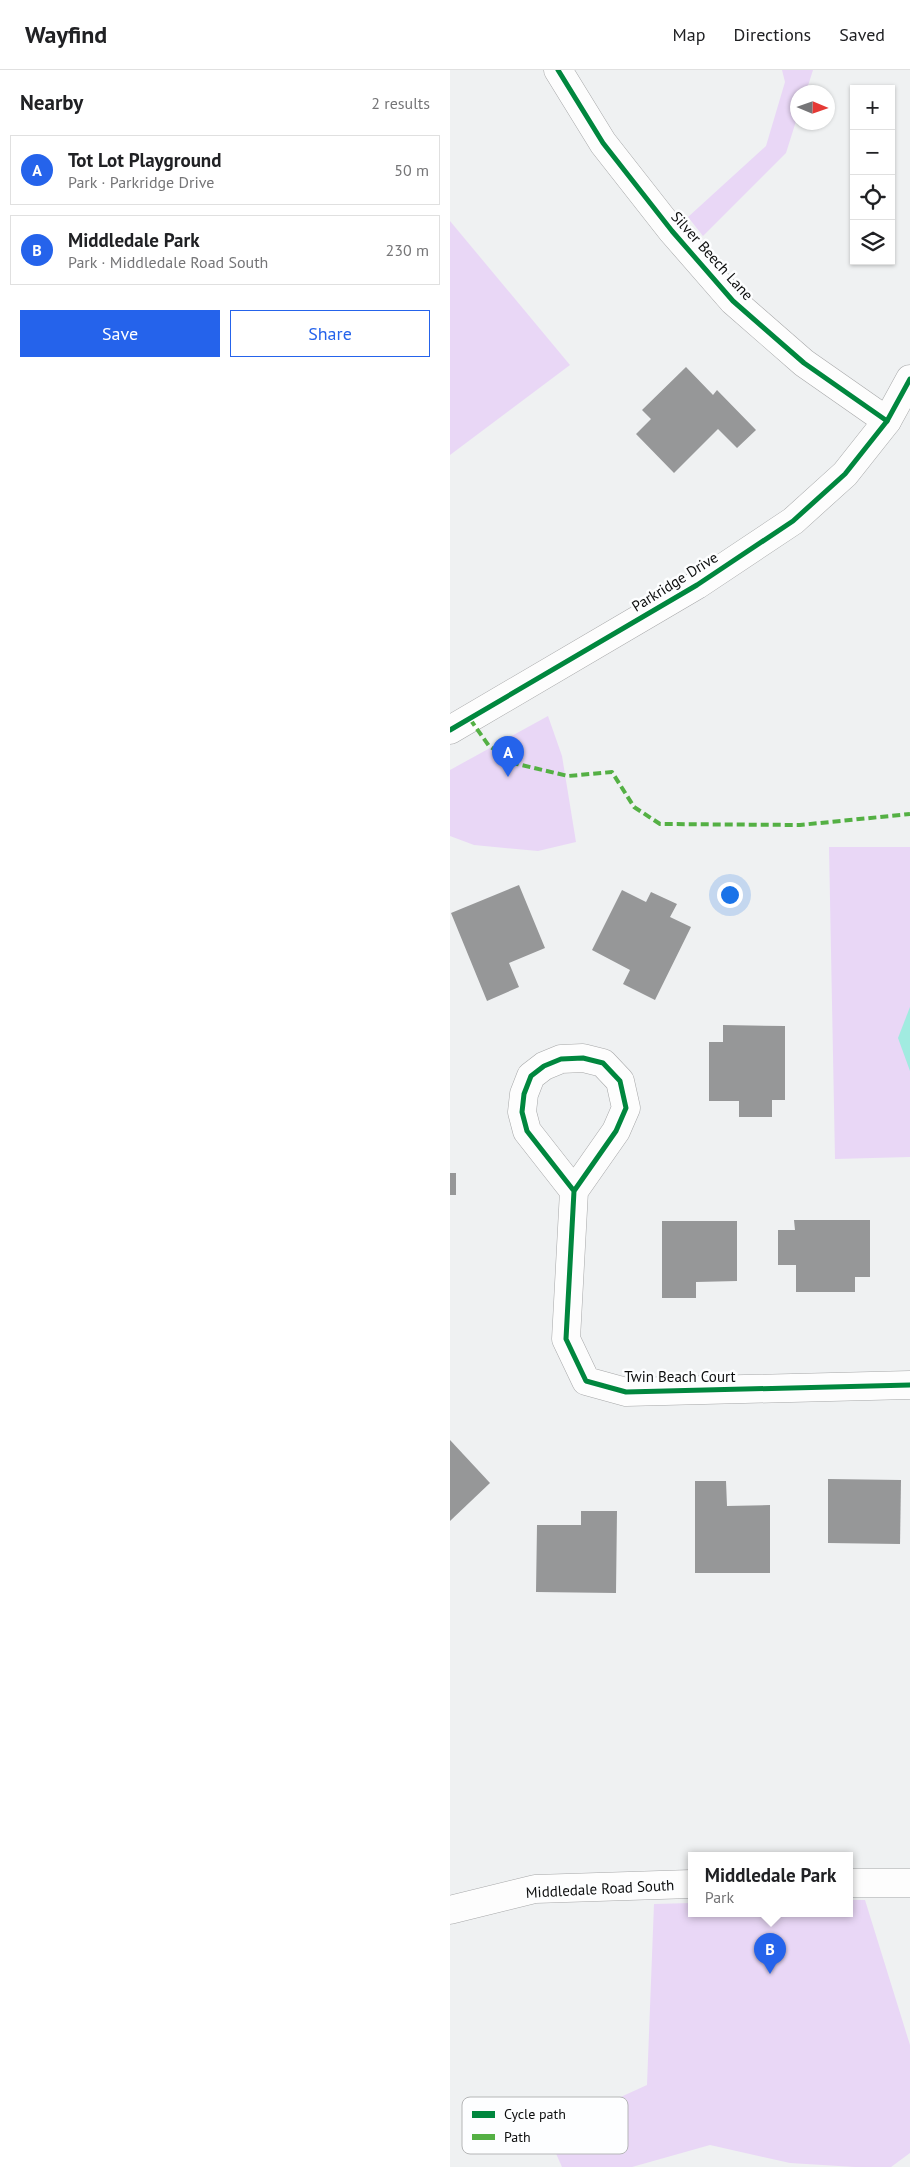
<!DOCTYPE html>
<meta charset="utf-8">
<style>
body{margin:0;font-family:"PT Sans",sans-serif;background:#f6f6f6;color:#202124}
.controls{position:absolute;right:15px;top:15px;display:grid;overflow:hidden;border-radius:0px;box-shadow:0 1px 4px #0004}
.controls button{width:45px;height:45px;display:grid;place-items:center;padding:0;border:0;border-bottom:1px solid #e0e0e0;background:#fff;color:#202124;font:25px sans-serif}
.compass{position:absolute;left:340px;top:15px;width:45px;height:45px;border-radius:50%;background:#fff;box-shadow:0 1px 4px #0004;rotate:92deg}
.you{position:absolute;left:279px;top:824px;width:18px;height:18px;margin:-12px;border:4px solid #fff;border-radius:50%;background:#1a73e8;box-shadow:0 0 0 8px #1a73e833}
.badge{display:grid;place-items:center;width:32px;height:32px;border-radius:50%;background:#2563eb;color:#fff;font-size:16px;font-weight:700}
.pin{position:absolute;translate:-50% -41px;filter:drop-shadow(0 1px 2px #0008)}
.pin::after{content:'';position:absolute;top:26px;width:18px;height:15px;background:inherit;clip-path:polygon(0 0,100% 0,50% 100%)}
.popup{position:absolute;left:238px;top:1782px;width:165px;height:65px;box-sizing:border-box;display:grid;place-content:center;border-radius:0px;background:#fff;filter:drop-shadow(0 1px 4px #0005);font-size:16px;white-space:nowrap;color:#757577}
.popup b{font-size:19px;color:#202124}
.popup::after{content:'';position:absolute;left:50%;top:100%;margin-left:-10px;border:10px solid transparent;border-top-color:#fff}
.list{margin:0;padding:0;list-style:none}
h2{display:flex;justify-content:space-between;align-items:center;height:65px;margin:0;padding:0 20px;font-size:21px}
h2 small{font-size:16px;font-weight:400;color:#757577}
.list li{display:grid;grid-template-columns:32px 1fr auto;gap:15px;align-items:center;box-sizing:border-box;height:70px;margin:0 10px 10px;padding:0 10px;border:1px solid #e0e0e0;border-radius:0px}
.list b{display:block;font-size:19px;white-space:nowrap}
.list p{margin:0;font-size:16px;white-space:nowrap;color:#757577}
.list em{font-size:16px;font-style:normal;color:#757577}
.actions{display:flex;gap:10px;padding:15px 20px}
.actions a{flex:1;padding:11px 0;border:1px solid #2563eb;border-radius:0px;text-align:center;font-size:18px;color:#2563eb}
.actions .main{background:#2563eb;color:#fff}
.icon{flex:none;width:28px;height:28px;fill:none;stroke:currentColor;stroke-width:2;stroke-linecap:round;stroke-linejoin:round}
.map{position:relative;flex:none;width:460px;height:2097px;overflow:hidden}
header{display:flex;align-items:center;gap:30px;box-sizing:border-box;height:70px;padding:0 25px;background:#fff;border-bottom:1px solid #e0e0e0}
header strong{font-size:24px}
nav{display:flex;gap:28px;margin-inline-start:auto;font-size:18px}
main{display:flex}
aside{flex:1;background:#fff}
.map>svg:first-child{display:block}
.green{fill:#e9d7f6}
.water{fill:#a1ebe0}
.building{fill:#969798}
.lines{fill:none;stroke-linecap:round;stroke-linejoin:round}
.minor-casing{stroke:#a6a7a8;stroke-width:29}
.minor{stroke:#fdfdfd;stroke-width:28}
.quiet{stroke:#54b044;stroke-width:4;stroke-dasharray:8 4;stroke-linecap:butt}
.cycleway-casing{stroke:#fdfeff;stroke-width:8}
.cycleway{stroke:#00873e;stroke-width:5}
.labels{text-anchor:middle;stroke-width:5;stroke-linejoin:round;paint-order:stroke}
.street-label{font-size:15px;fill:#0d0e0e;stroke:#fdfeff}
.key{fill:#fdfeff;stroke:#b5b6b7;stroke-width:1}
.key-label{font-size:14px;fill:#0d0e0e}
</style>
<header>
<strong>Wayfind</strong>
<nav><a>Map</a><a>Directions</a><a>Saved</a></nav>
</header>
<main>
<aside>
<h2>Nearby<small>2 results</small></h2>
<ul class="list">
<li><span class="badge">A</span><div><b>Tot Lot Playground</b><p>Park · Parkridge Drive</p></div><em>50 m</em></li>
<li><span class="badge">B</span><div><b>Middledale Park</b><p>Park · Middledale Road South</p></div><em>230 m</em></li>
</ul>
<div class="actions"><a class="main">Save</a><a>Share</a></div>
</aside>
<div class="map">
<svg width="460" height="2097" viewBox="0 0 460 2097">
<rect width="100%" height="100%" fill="#eff1f2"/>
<g class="green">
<polygon points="332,0 363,0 356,22 348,22 347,48 336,83 253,166 238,147 316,76 335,12"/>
<polygon points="0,151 120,295 0,385"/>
<polygon points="98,646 112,686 126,772 88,781 24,775 0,766 0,700"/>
<polygon points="379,777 460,777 460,1087 385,1089"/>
<polygon points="399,1830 415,1830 460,1975 460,2083 441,2097 405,2097 340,2093 260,2075 182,2097 112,2097 96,2061 197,2015 204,1834 241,1833 241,1843 399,1843"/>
</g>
<polygon class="water" points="460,937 460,1001 448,968"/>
<g class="building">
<polygon points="236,297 263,325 267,320 306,360 287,378 268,359 224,403 186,364 201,349 192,340"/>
<polygon points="69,815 95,878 59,893 69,917 37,931 1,843"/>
<polygon points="172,820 196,832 201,822 227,834 220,847 241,857 205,930 173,914 180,900 142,880"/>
<polygon points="273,955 335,956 335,1030 322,1030 322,1047 289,1047 289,1031 259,1031 259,972 273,972"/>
<rect x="0" y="1103" width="6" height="22"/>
<polygon points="344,1150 420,1150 420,1207 405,1207 405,1222 346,1222 346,1195 328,1195 328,1160 345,1160"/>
<polygon points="212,1151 287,1151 287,1211 246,1212 246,1228 212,1228"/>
<polygon points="0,1370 40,1413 0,1451"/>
<polygon points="378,1409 451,1410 450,1474 378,1473"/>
<polygon points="245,1411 276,1411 277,1436 320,1435 320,1503 245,1503"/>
<polygon points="131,1441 167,1441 166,1523 86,1522 87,1455 131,1455"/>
</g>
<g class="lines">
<defs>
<g id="minor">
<polyline points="108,0 153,73 222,161 283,231 354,293 437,351"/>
<polyline points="0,660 247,515 343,451 395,404 437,351 460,309"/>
<polyline points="124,1121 77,1061 72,1042 74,1024 81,1006 94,996 111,989 133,988 153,993 170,1011 176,1038 166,1061 124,1121 116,1269 136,1311 176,1322 460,1315"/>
<polyline points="399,1813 460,1813"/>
<polyline points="0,1840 85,1819 241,1814"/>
</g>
</defs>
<use href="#minor" class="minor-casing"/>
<use href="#minor" class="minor"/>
<polyline class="quiet" points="20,649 39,676 67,694 118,706 162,702 184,737 210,754 350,755 460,744"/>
<defs>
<g id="cycleway">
<polyline points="108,0 153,73 222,161 283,231 354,293 437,351"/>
<polyline points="0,660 247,515 343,451 395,404 437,351 460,309"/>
<polyline points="124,1121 77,1061 72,1042 74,1024 81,1006 94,996 111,989 133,988 153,993 170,1011 176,1038 166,1061 124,1121 116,1269 136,1311 176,1322 460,1315"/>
</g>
</defs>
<use href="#cycleway" class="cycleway-casing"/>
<use href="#cycleway" class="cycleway"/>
</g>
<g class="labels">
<g class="street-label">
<text transform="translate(262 186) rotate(48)" y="5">Silver Beech Lane</text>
<text transform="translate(225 512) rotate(-32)" y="5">Parkridge Drive</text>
<text x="230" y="1312">Twin Beach Court</text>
<text transform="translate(150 1819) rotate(-3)" y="5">Middledale Road South</text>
</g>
</g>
<rect x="12" y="2027" width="166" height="57" rx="8" class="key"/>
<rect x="22" y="2041" width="23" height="7" fill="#00873e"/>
<rect x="22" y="2064" width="23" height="6" fill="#54b044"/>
<g class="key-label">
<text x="54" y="2049">Cycle path</text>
<text x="54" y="2072">Path</text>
</g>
</svg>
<div class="controls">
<button>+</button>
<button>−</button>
<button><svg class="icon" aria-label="locate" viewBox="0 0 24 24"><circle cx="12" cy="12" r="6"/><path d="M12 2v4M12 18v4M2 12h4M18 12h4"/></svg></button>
<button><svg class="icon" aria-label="layers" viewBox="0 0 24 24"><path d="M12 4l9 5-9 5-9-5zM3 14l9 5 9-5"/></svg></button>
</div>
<svg class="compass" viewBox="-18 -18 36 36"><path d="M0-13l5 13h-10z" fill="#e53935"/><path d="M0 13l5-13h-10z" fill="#757577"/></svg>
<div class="you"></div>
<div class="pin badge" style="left:58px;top:707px">A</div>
<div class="pin badge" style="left:320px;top:1904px">B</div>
<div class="popup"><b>Middledale Park</b>Park</div>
</div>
</main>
